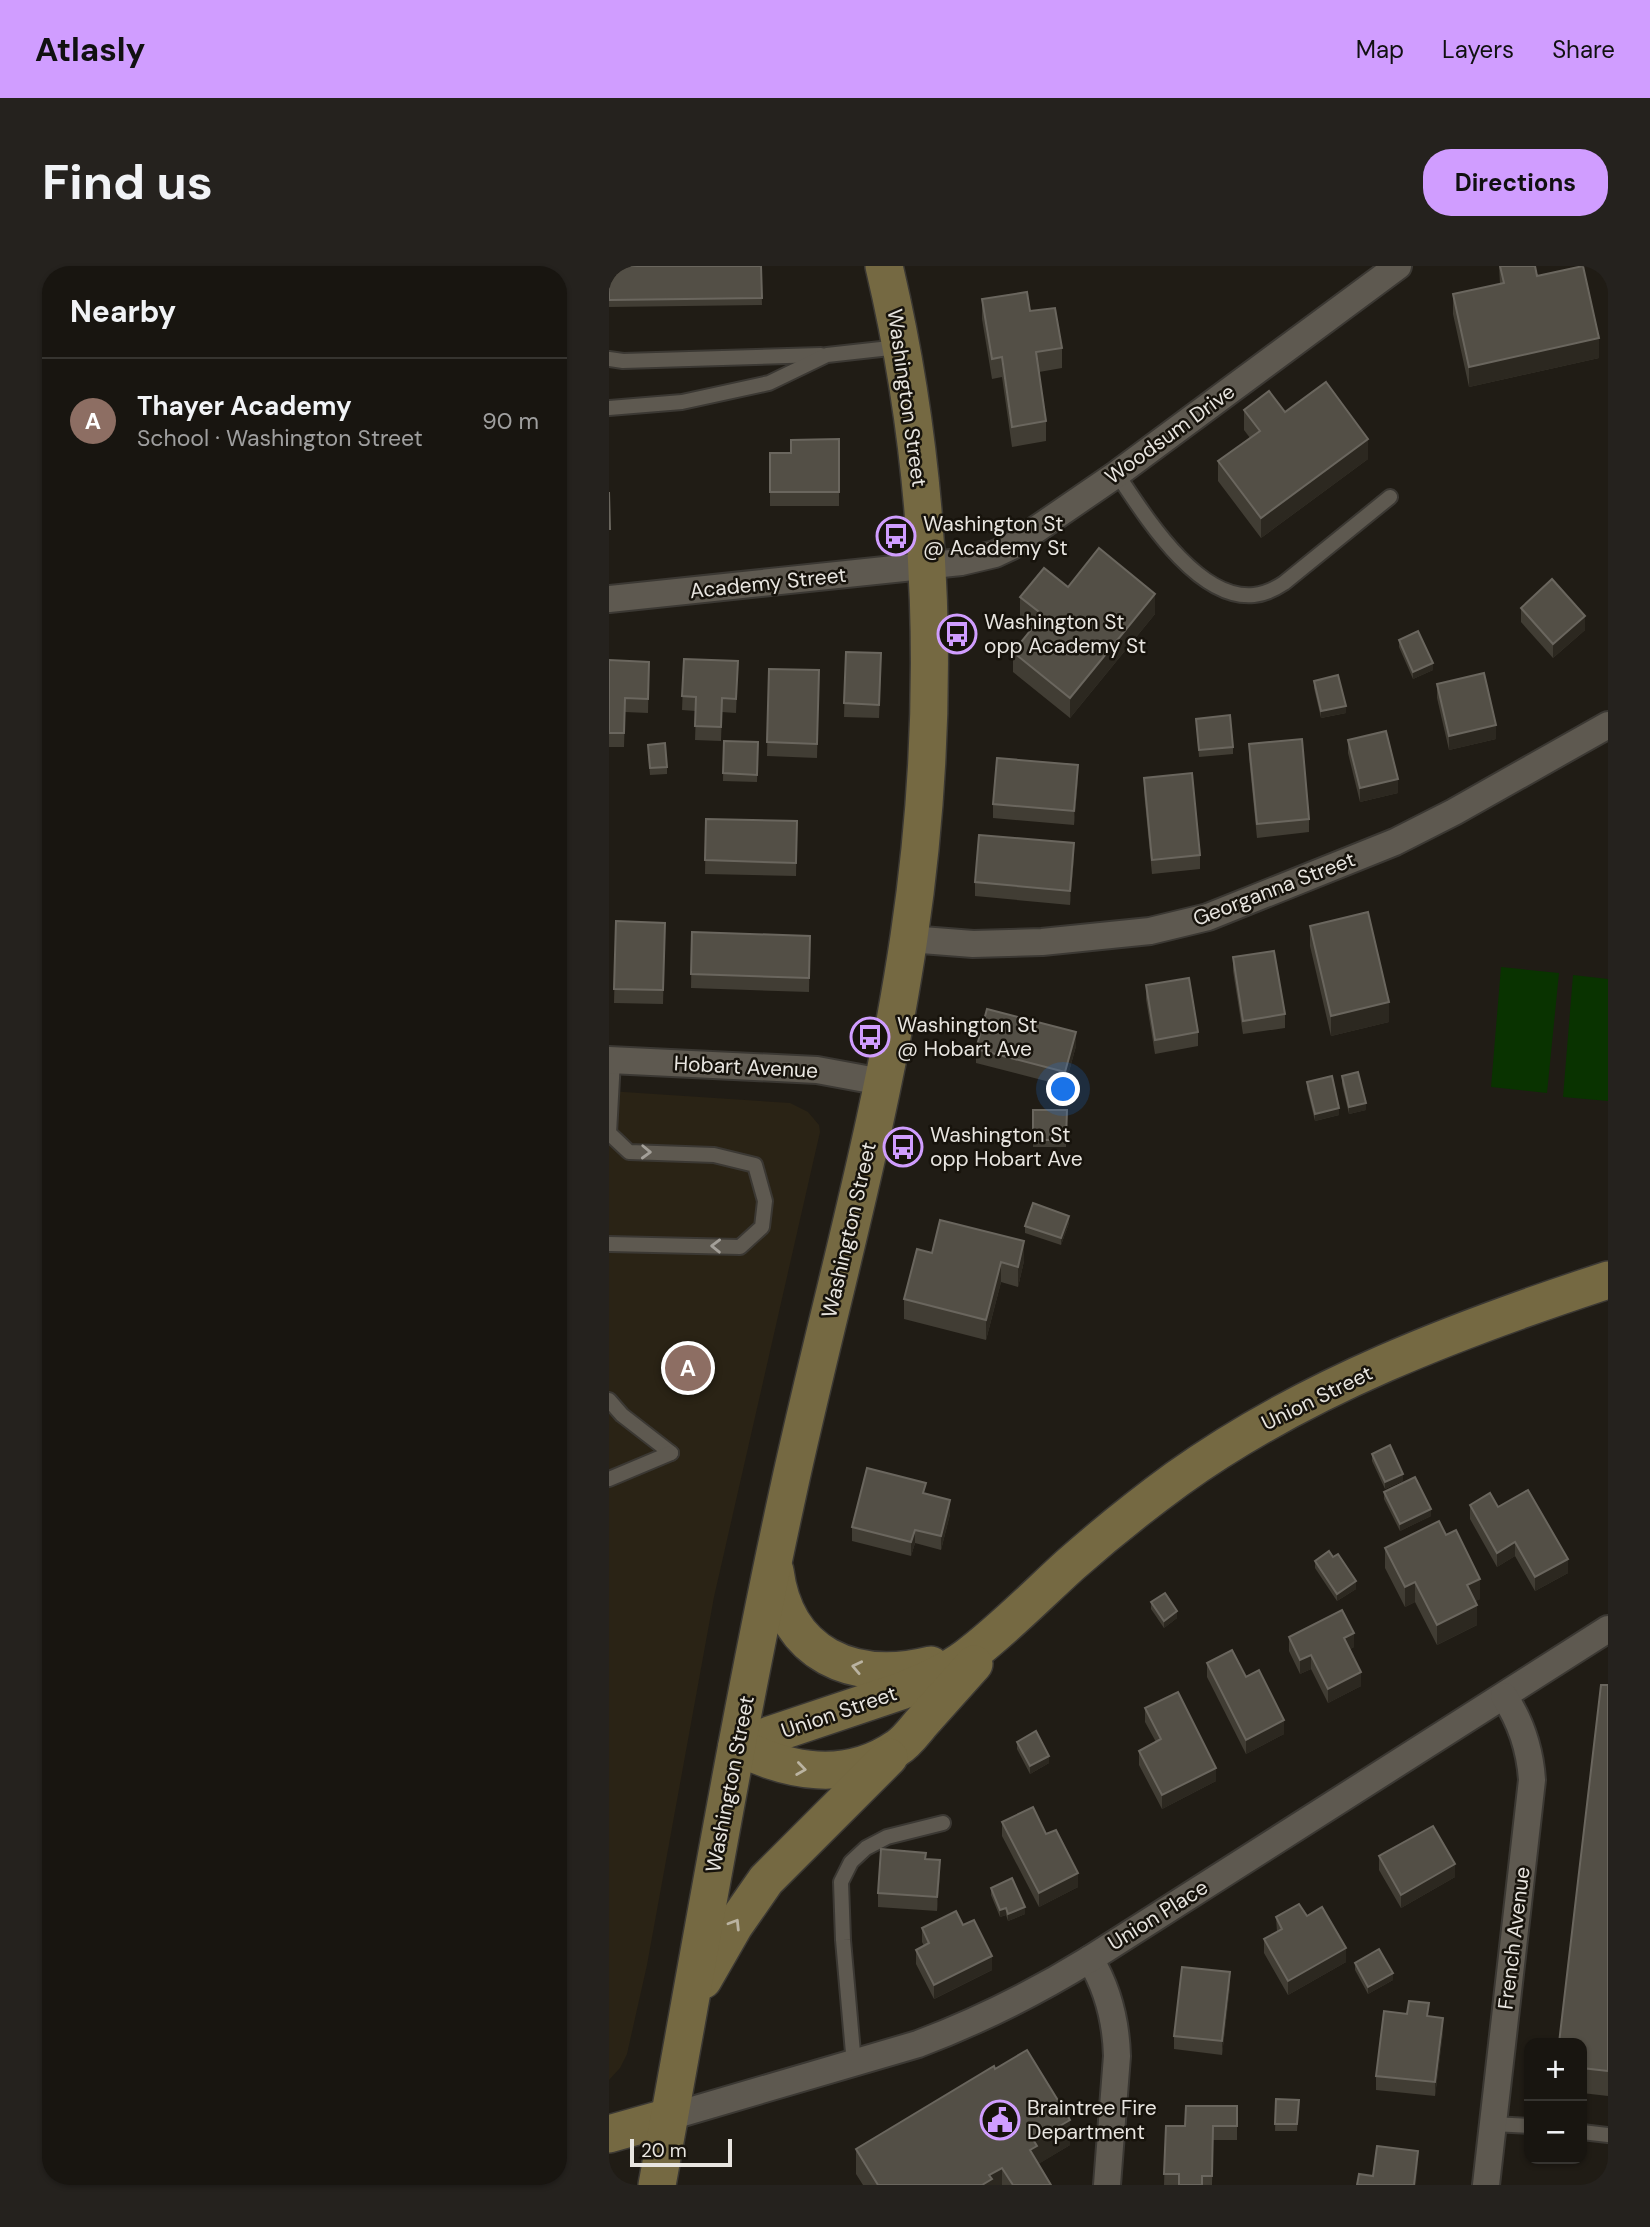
<!DOCTYPE html>
<meta charset="utf-8">
<style>
body{margin:0;font-family:"DM Sans",sans-serif;background:#25221e;color:#f1f3f6}
.controls{position:absolute;right:21px;bottom:21px;display:grid;overflow:hidden;border-radius:14px;box-shadow:0 2px 5px #0004}
.controls button{width:63px;height:63px;display:grid;place-items:center;padding:0;border:0;border-bottom:2px solid #363430;background:#181510;color:#f1f3f6;font:35px sans-serif}
.scale{position:absolute;left:21px;bottom:18px;width:102px;box-sizing:border-box;padding-left:7px;border:4px solid #e8e5e0;border-top:0;font-size:19px;line-height:24px;white-space:nowrap;color:#e8e5e0;-webkit-text-stroke:5px #17130c;paint-order:stroke}
.you{position:absolute;left:455px;top:824px;width:24px;height:24px;margin:-18px;border:5px solid #fff;border-radius:50%;background:#1a73e8;box-shadow:0 0 0 10px #1a73e833}
.badge{display:grid;place-items:center;width:46px;height:46px;border-radius:50%;background:#d09dff;color:#fff;font-size:23px;font-weight:700}
.pin{position:absolute;translate:-50% -50%;border:4px solid #fff;box-shadow:0 2px 7px #0006}
.list{margin:0;padding:0;list-style:none}
h2{display:flex;justify-content:space-between;align-items:center;height:91px;margin:0;padding:0 28px;font-size:30px}
h2 small{font-size:23px;font-weight:400;color:#9f9f9f}
.list li{display:grid;grid-template-columns:46px 1fr auto;gap:21px;align-items:center;box-sizing:border-box;height:126px;padding:0 28px;border-top:2px solid #363430}
.list b{display:block;font-size:26px;white-space:nowrap}
.list p{margin:0;font-size:23px;white-space:nowrap;color:#9f9f9f}
.list em{font-size:23px;font-style:normal;color:#9f9f9f}
.map{position:relative;flex:none;width:999px;height:1919px;overflow:hidden;border-radius:28px}
header{display:flex;align-items:center;gap:42px;box-sizing:border-box;height:98px;padding:0 35px;background:#d09dff;color:#111}
header strong{font-size:33px}
nav{display:flex;gap:38px;margin-inline-start:auto;font-size:24px}
.intro{display:flex;align-items:center;justify-content:space-between;box-sizing:border-box;height:168px;padding:0 42px}
h1{margin:0;font-size:49px}
.button{padding:18px 32px;border-radius:28px;background:#d09dff;color:#111;font-size:24px;font-weight:700}
main{display:flex;gap:42px;padding:0 42px}
aside{flex:1;background:#181510;border-radius:28px;box-shadow:0 2px 5px #0004}
.map>svg:first-child{display:block}
.built{fill:#2a2315}
.green{fill:#093300}
.lines{fill:none;stroke-linecap:round;stroke-linejoin:round}
.lane-casing{stroke:#3b3833;stroke-width:18}
.street-casing{stroke:#3b3833;stroke-width:30}
.secondary-casing{stroke:#3b3833;stroke-width:40}
.lane{stroke:#5e5950;stroke-width:14}
.street{stroke:#5e5950;stroke-width:26}
.secondary{stroke:#756942;stroke-width:37}
.wall{fill:#413d34}
.shaded-wall{fill:#2c2820}
.building{fill:#534f46;stroke:#6a665e;stroke-width:2}
.oneway{stroke:#a39f98}
.oneway2{stroke:#bab3a1}
.labels{text-anchor:middle;stroke-width:5;stroke-linejoin:round;paint-order:stroke}
.street-label{font-size:21px;fill:#e8e5e0;stroke:#17130c}
.poi-label{font-size:21px;fill:#e8e5e0;stroke:#17130c;text-anchor:start}
</style>
<header>
<strong>Atlasly</strong>
<nav><a>Map</a><a>Layers</a><a>Share</a></nav>
</header>
<div class="intro"><h1>Find us</h1><a class="button">Directions</a></div>
<main>
<aside>
<h2>Nearby<small></small></h2>
<ul class="list">
<li><span class="badge" style="background:#8d6e63">A</span><div><b>Thayer Academy</b><p>School · Washington Street</p></div><em>90 m</em></li>
</ul>
</aside>
<div class="map">
<svg width="999" height="1919" viewBox="0 0 999 1919">
<rect width="100%" height="100%" fill="#201c15"/>
<polygon class="built" points="0,825 181,837 199,846 210,859 211,866 105,1331 38,1699 18,1788 11,1802 0,1814"/>
<g class="green">
<polygon points="892,701 950,707 938,827 882,821"/>
<polygon points="964,709 999,713 999,835 954,831"/>
</g>
<g class="lines">
<defs>
<g id="lane">
<polyline points="0,93 14,95 212,89"/>
<polyline points="0,142 73,136 160,117 218,89 290,81"/>
<path d="M508,208C535,248 588,335 645,329C656,328 666,323 675,317L781,231"/>
<polyline points="0,978 131,981 153,961 156,935 146,899 105,889 20,886 0,867 4,794"/>
<polyline points="0,1134 13,1149 62,1187"/>
<polyline points="0,1213 62,1187"/>
<polyline points="245,1798 234,1674 232,1616 242,1596 257,1582 278,1571 334,1557"/>
<polyline points="884,1858 920,1860"/>
<polyline points="973,1866 999,1869"/>
</g>
<g id="street">
<polyline points="0,333 352,296 386,288 403,280 508,208 789,0"/>
<polyline points="300,673 364,678 433,676 541,665 599,651 786,576 845,546 999,459"/>
<polyline points="0,794 208,804 273,816"/>
<path d="M481,1693C499,1723 507,1755 508,1790L498,1919"/>
<path d="M60,1851L309,1778C370,1755 426,1727 481,1693L999,1363"/>
<path d="M877,1919L923,1514C921,1483 912,1456 895,1430"/>
</g>
<g id="secondary">
<path d="M166,1305C177,1389 244,1418 322,1399"/>
<path d="M128,1480L292,1425C315,1416 338,1406 358,1391C394,1364 427,1330 461,1299C495,1269 531,1240 568,1213C696,1121 850,1063 999,1014"/>
<path d="M128,1480C179,1506 237,1517 288,1482C298,1476 306,1464 314,1455C331,1436 348,1417 365,1398"/>
<polyline points="94,1714 125,1660 157,1614 280,1491"/>
<polyline points="0,1868 60,1851"/>
<path d="M48,1919C91,1685 130,1449 181,1217C221,1035 273,855 300,671C333,449 327,219 275,0"/>
</g>
</defs>
<use href="#lane" class="lane-casing"/>
<use href="#street" class="street-casing"/>
<use href="#secondary" class="secondary-casing"/>
<use href="#lane" class="lane"/>
<use href="#street" class="street"/>
<use href="#secondary" class="secondary"/>
</g>
<g class="wall">
<polygon points="0,0 152,0 153,39 0,41"/>
<polygon points="890,0 926,0 928,10 990,92 860,121 844,48 844,28 891,18"/>
<polygon points="373,33 421,45 453,82 453,102 430,106 437,155 437,175 403,181 393,111 383,113 373,53"/>
<polygon points="635,144 676,146 759,193 652,272 609,215 609,195 641,172 635,164"/>
<polygon points="230,173 230,240 161,240 161,187 182,187"/>
<polygon points="459,321 546,348 461,452 404,406 404,386 424,361 411,351 411,331"/>
<polygon points="912,342 976,364 944,392 912,356"/>
<polygon points="790,374 824,404 804,413 790,381"/>
<polygon points="237,386 272,401 270,452 235,451"/>
<polygon points="75,393 129,395 127,447 113,446 112,475 86,474 87,445 73,444"/>
<polygon points="0,394 40,396 39,447 16,446 15,481 0,481"/>
<polygon points="160,403 210,404 208,492 158,490"/>
<polygon points="705,415 737,447 712,452 705,422"/>
<polygon points="828,418 887,473 840,484 828,432"/>
<polygon points="587,453 624,481 624,488 590,491"/>
<polygon points="739,474 789,527 751,536 739,487"/>
<polygon points="115,475 149,476 148,516 114,515"/>
<polygon points="640,478 700,553 700,566 648,572 640,492"/>
<polygon points="39,486 58,501 58,508 41,509"/>
<polygon points="535,512 591,589 591,603 543,608 535,526"/>
<polygon points="469,513 465,559 384,552 384,538"/>
<polygon points="97,553 188,555 187,610 96,608"/>
<polygon points="465,591 461,639 366,630 366,616"/>
<polygon points="7,655 56,657 54,738 5,737"/>
<polygon points="701,660 780,756 722,770 701,680"/>
<polygon points="83,666 201,670 200,726 82,722"/>
<polygon points="624,691 676,748 676,762 634,768 624,705"/>
<polygon points="537,719 589,766 589,780 546,788 537,733"/>
<polygon points="467,780 456,820 367,797 367,783"/>
<polygon points="733,810 757,844 740,848 733,818"/>
<polygon points="698,816 730,849 706,855 698,823"/>
<polygon points="424,844 458,844 457,881 424,881"/>
<polygon points="460,957 452,979 416,967 416,960"/>
<polygon points="323,987 415,995 409,1021 392,1016 377,1074 295,1053 295,1033"/>
<polygon points="763,1188 794,1215 776,1223 763,1195"/>
<polygon points="775,1226 822,1250 791,1265 775,1233"/>
<polygon points="861,1239 889,1241 959,1307 926,1325 906,1290 888,1301 861,1253"/>
<polygon points="341,1248 332,1284 306,1277 302,1290 243,1275 243,1261"/>
<polygon points="776,1282 871,1333 866,1335 868,1359 828,1379 806,1336 796,1341 776,1302"/>
<polygon points="706,1295 747,1323 728,1335 706,1302"/>
<polygon points="542,1336 568,1352 555,1362 542,1343"/>
<polygon points="680,1371 745,1381 741,1383 752,1420 719,1437 702,1403 691,1408 680,1385"/>
<polygon points="598,1397 637,1411 675,1468 637,1488 598,1411"/>
<polygon points="999,1419 999,1830 973,1827 973,1777"/>
<polygon points="536,1442 607,1515 553,1543 530,1499 530,1485 547,1476 536,1456"/>
<polygon points="408,1476 440,1497 421,1508 408,1483"/>
<polygon points="393,1556 437,1568 469,1621 430,1641 393,1570"/>
<polygon points="770,1590 846,1611 792,1642 770,1604"/>
<polygon points="317,1593 331,1608 328,1645 269,1641 269,1627"/>
<polygon points="382,1622 416,1648 399,1655 397,1649 391,1651 382,1629"/>
<polygon points="698,1650 737,1696 679,1729 655,1687 655,1673 668,1666 667,1651"/>
<polygon points="313,1662 383,1704 325,1733 307,1698 307,1684 315,1680 313,1676"/>
<polygon points="746,1697 784,1714 759,1728 746,1704"/>
<polygon points="621,1720 613,1789 565,1783 565,1770"/>
<polygon points="820,1751 834,1766 826,1830 767,1824 767,1810"/>
<polygon points="386,1803 461,1879 429,1898 442,1919 254,1919 247,1908 247,1883"/>
<polygon points="667,1833 690,1834 688,1865 666,1865"/>
<polygon points="628,1840 628,1874 604,1874 603,1919 555,1919 557,1860 576,1860"/>
</g>
<g class="shaded-wall">
<polygon points="990,72 990,92 860,121 860,101"/>
<polygon points="759,173 759,193 652,272 652,252"/>
<polygon points="546,328 546,348 461,452 461,432"/>
<polygon points="976,350 976,364 944,392 944,378"/>
<polygon points="824,397 824,404 804,413 804,406"/>
<polygon points="737,440 737,447 712,452 712,445"/>
<polygon points="887,459 887,473 840,484 840,470"/>
<polygon points="469,499 469,513 465,559 465,545"/>
<polygon points="789,513 789,527 751,536 751,522"/>
<polygon points="465,577 465,591 461,639 461,625"/>
<polygon points="780,736 780,756 722,770 722,750"/>
<polygon points="467,766 467,780 456,820 456,806"/>
<polygon points="757,837 757,844 740,848 740,841"/>
<polygon points="730,842 730,849 706,855 706,848"/>
<polygon points="460,950 460,957 452,979 452,972"/>
<polygon points="415,975 415,995 409,1021 409,1001"/>
<polygon points="392,996 392,1016 377,1074 377,1054"/>
<polygon points="794,1208 794,1215 776,1223 776,1216"/>
<polygon points="341,1234 341,1248 332,1284 332,1270"/>
<polygon points="822,1243 822,1250 791,1265 791,1258"/>
<polygon points="306,1264 306,1277 302,1290 302,1276"/>
<polygon points="906,1276 906,1290 888,1301 888,1287"/>
<polygon points="959,1293 959,1307 926,1325 926,1311"/>
<polygon points="871,1313 871,1333 858,1339 858,1319"/>
<polygon points="747,1315 747,1323 728,1335 728,1328"/>
<polygon points="806,1316 806,1336 796,1341 796,1321"/>
<polygon points="868,1339 868,1359 828,1379 828,1359"/>
<polygon points="568,1345 568,1352 555,1362 555,1355"/>
<polygon points="745,1367 745,1381 735,1386 735,1372"/>
<polygon points="702,1389 702,1403 691,1408 691,1394"/>
<polygon points="752,1406 752,1420 719,1437 719,1423"/>
<polygon points="675,1454 675,1468 637,1488 637,1474"/>
<polygon points="440,1490 440,1497 421,1508 421,1500"/>
<polygon points="607,1502 607,1515 553,1543 553,1529"/>
<polygon points="331,1594 331,1608 328,1645 328,1631"/>
<polygon points="846,1598 846,1611 792,1642 792,1629"/>
<polygon points="469,1607 469,1621 430,1641 430,1627"/>
<polygon points="416,1641 416,1648 399,1655 399,1648"/>
<polygon points="397,1642 397,1649 391,1651 391,1644"/>
<polygon points="737,1682 737,1696 679,1729 679,1715"/>
<polygon points="383,1690 383,1704 325,1733 325,1719"/>
<polygon points="621,1706 621,1720 613,1789 613,1775"/>
<polygon points="784,1707 784,1714 759,1728 759,1721"/>
<polygon points="834,1752 834,1766 826,1830 826,1816"/>
<polygon points="461,1854 461,1879 428,1899 421,1884 425,1875"/>
<polygon points="809,1885 809,1899 807,1919 805,1919"/>
<polygon points="393,1902 393,1919 373,1919 380,1909"/>
</g>
<g class="building">
<polygon points="0,0 152,0 153,32 0,34"/>
<polygon points="891,0 926,0 928,10 974,0 990,72 860,101 844,28 895,17"/>
<polygon points="418,26 421,45 446,42 453,82 427,86 437,155 403,161 393,91 383,93 373,33"/>
<polygon points="717,116 759,173 652,252 609,195 651,165 635,144 660,125 676,146"/>
<polygon points="230,173 230,226 161,226 161,187 182,187 182,174"/>
<polygon points="0,226 1,263 0,263"/>
<polygon points="490,282 546,328 461,432 404,386 434,349 411,331 435,302 459,321"/>
<polygon points="943,313 976,350 944,378 912,342"/>
<polygon points="809,365 824,397 804,406 790,374"/>
<polygon points="237,386 272,387 270,439 235,437"/>
<polygon points="75,393 129,395 127,433 113,432 112,461 86,460 87,431 73,430"/>
<polygon points="0,394 40,396 39,433 16,432 15,467 0,467"/>
<polygon points="160,403 210,404 208,478 158,476"/>
<polygon points="875,407 887,459 840,470 828,418"/>
<polygon points="729,409 737,440 712,445 705,415"/>
<polygon points="621,449 624,481 590,484 587,453"/>
<polygon points="777,465 789,513 751,522 739,474"/>
<polygon points="693,473 700,553 648,558 640,478"/>
<polygon points="115,475 149,476 148,509 114,507"/>
<polygon points="56,477 58,501 41,502 39,479"/>
<polygon points="388,492 469,499 465,545 384,538"/>
<polygon points="583,507 591,589 543,594 535,512"/>
<polygon points="97,553 188,555 187,597 96,594"/>
<polygon points="370,569 465,577 461,625 366,616"/>
<polygon points="759,646 780,736 722,750 701,660"/>
<polygon points="7,655 56,657 54,724 5,723"/>
<polygon points="83,666 201,670 200,712 82,708"/>
<polygon points="665,685 676,748 634,755 624,691"/>
<polygon points="580,712 589,766 546,774 537,719"/>
<polygon points="378,743 467,766 456,806 367,783"/>
<polygon points="749,806 757,837 740,841 733,810"/>
<polygon points="723,810 730,842 706,848 698,816"/>
<polygon points="424,844 458,844 457,874 424,874"/>
<polygon points="424,937 460,950 452,972 416,960"/>
<polygon points="331,954 415,975 409,1001 392,996 377,1054 295,1033 308,983 323,987"/>
<polygon points="781,1179 794,1208 776,1216 763,1188"/>
<polygon points="258,1202 317,1217 314,1227 341,1234 332,1270 306,1264 302,1276 243,1261"/>
<polygon points="806,1211 822,1243 791,1258 775,1226"/>
<polygon points="919,1224 959,1293 926,1311 906,1276 888,1287 861,1239 881,1227 889,1241"/>
<polygon points="830,1255 837,1269 847,1264 871,1313 858,1319 868,1339 828,1359 806,1316 796,1321 776,1282"/>
<polygon points="720,1285 724,1291 729,1288 747,1315 728,1328 706,1295"/>
<polygon points="556,1327 568,1345 555,1355 542,1336"/>
<polygon points="733,1344 745,1367 735,1372 752,1406 719,1423 702,1389 691,1394 680,1371"/>
<polygon points="623,1384 637,1411 650,1404 675,1454 637,1474 598,1397"/>
<polygon points="992,1419 999,1419 999,1805 973,1802 973,1777 950,1777"/>
<polygon points="569,1426 607,1502 553,1529 530,1485 552,1473 536,1442"/>
<polygon points="427,1465 440,1490 421,1500 408,1476"/>
<polygon points="424,1541 437,1568 447,1564 469,1607 430,1627 393,1556"/>
<polygon points="824,1560 846,1598 792,1629 770,1590"/>
<polygon points="272,1583 317,1587 316,1593 331,1594 328,1631 269,1627"/>
<polygon points="403,1612 416,1641 399,1648 397,1642 391,1644 382,1622"/>
<polygon points="690,1638 698,1650 713,1641 737,1682 679,1715 655,1673 673,1663 667,1651"/>
<polygon points="347,1645 354,1659 365,1654 383,1690 325,1719 307,1684 320,1677 313,1662"/>
<polygon points="770,1683 784,1707 759,1721 746,1697"/>
<polygon points="573,1701 621,1706 613,1775 565,1770"/>
<polygon points="800,1735 820,1737 818,1750 834,1752 826,1816 767,1810 775,1745 798,1748"/>
<polygon points="418,1784 461,1854 425,1875 428,1880 421,1884 442,1919 404,1919 393,1902 380,1909 383,1913 373,1919 269,1919 247,1883 385,1800 386,1803"/>
<polygon points="667,1833 690,1834 688,1858 666,1858"/>
<polygon points="577,1840 628,1840 628,1860 604,1860 603,1910 593,1910 593,1919 570,1919 570,1908 555,1908 557,1860 576,1860"/>
<polygon points="768,1880 809,1885 805,1919 748,1919 750,1908 764,1910"/>
</g>
<defs><path id="oneway-chevron" d="M-2-3.5L2.5 0L-2 3.5" fill="none" stroke-width="1.6" stroke-linecap="round" stroke-linejoin="round" transform="scale(1.75)"/></defs>
<g class="oneway">
<use href="#oneway-chevron" transform="translate(37 886) rotate(2)"/>
<use href="#oneway-chevron" transform="translate(107 980) rotate(-179)"/>
</g>
<g class="oneway2">
<use href="#oneway-chevron" transform="translate(248 1401) rotate(-168)"/>
<use href="#oneway-chevron" transform="translate(192 1503) rotate(8)"/>
<use href="#oneway-chevron" transform="translate(126 1658) rotate(-58)"/>
</g>
<defs>
<symbol id="bus-ring" viewBox="-11 -11 22 22"><circle r="9.5" fill="#17130c" stroke="#d09dff" stroke-width="1.5"/><path d="M-5-6H5V4H4V6H2V4H-2V6H-4V4H-5ZM-3.5-4V0h7V-4ZM-3.5 1.2v1.5H-2V1.2ZM2 1.2v1.5H3.5V1.2Z" fill="#d09dff"/></symbol>
<symbol id="civic-ring" viewBox="-11 -11 22 22"><circle r="9.5" fill="#17130c" stroke="#d09dff" stroke-width="1.5"/><path d="M-.6-6.5H3V-4.5H.6V-3L4-1V1h2V6H-6V1h2V-1L-.6-3ZM-1.2 2.5V6h2.4V2.5Z" fill="#d09dff"/></symbol>
</defs>
<g fill-rule="evenodd">
<use href="#bus-ring" x="265" y="248" width="44" height="44"/>
<use href="#bus-ring" x="326" y="346" width="44" height="44"/>
<use href="#bus-ring" x="239" y="749" width="44" height="44"/>
<use href="#bus-ring" x="272" y="859" width="44" height="44"/>
<use href="#civic-ring" x="369" y="1832" width="44" height="44"/>
</g>
<g class="labels">
<g class="street-label">
<text transform="translate(298 132) rotate(82)" y="7">Washington Street</text>
<text transform="translate(561 168) rotate(-36)" y="7">Woodsum Drive</text>
<text transform="translate(159 317) rotate(-6)" y="7">Academy Street</text>
<text transform="translate(665 623) rotate(-21)" y="7">Georganna Street</text>
<text transform="translate(137 801) rotate(3)" y="7">Hobart Avenue</text>
<text transform="translate(240 964) rotate(-77)" y="7">Washington Street</text>
<text transform="translate(708 1132) rotate(-26)" y="7">Union Street</text>
<text transform="translate(230 1446) rotate(-19)" y="7">Union Street</text>
<text transform="translate(121 1518) rotate(-79)" y="7">Washington Street</text>
<text transform="translate(549 1649) rotate(-32)" y="7">Union Place</text>
<text transform="translate(905 1672) rotate(-83)" y="7">French Avenue</text>
</g>
<g class="poi-label">
<text x="314" y="265">Washington St<tspan x="314" dy="24">@ Academy St</tspan></text>
<text x="375" y="363">Washington St<tspan x="375" dy="24">opp Academy St</tspan></text>
<text x="288" y="766">Washington St<tspan x="288" dy="24">@ Hobart Ave</tspan></text>
<text x="321" y="876">Washington St<tspan x="321" dy="24">opp Hobart Ave</tspan></text>
<text x="418" y="1849">Braintree Fire<tspan x="418" dy="24">Department</tspan></text>
</g>
</g>
</svg>
<div class="controls">
<button>+</button>
<button>−</button>
</div>
<div class="scale">20 m</div>
<div class="you"></div>
<div class="pin badge" style="left:79px;top:1102px;background:#8d6e63">A</div>
</div>
</main>
